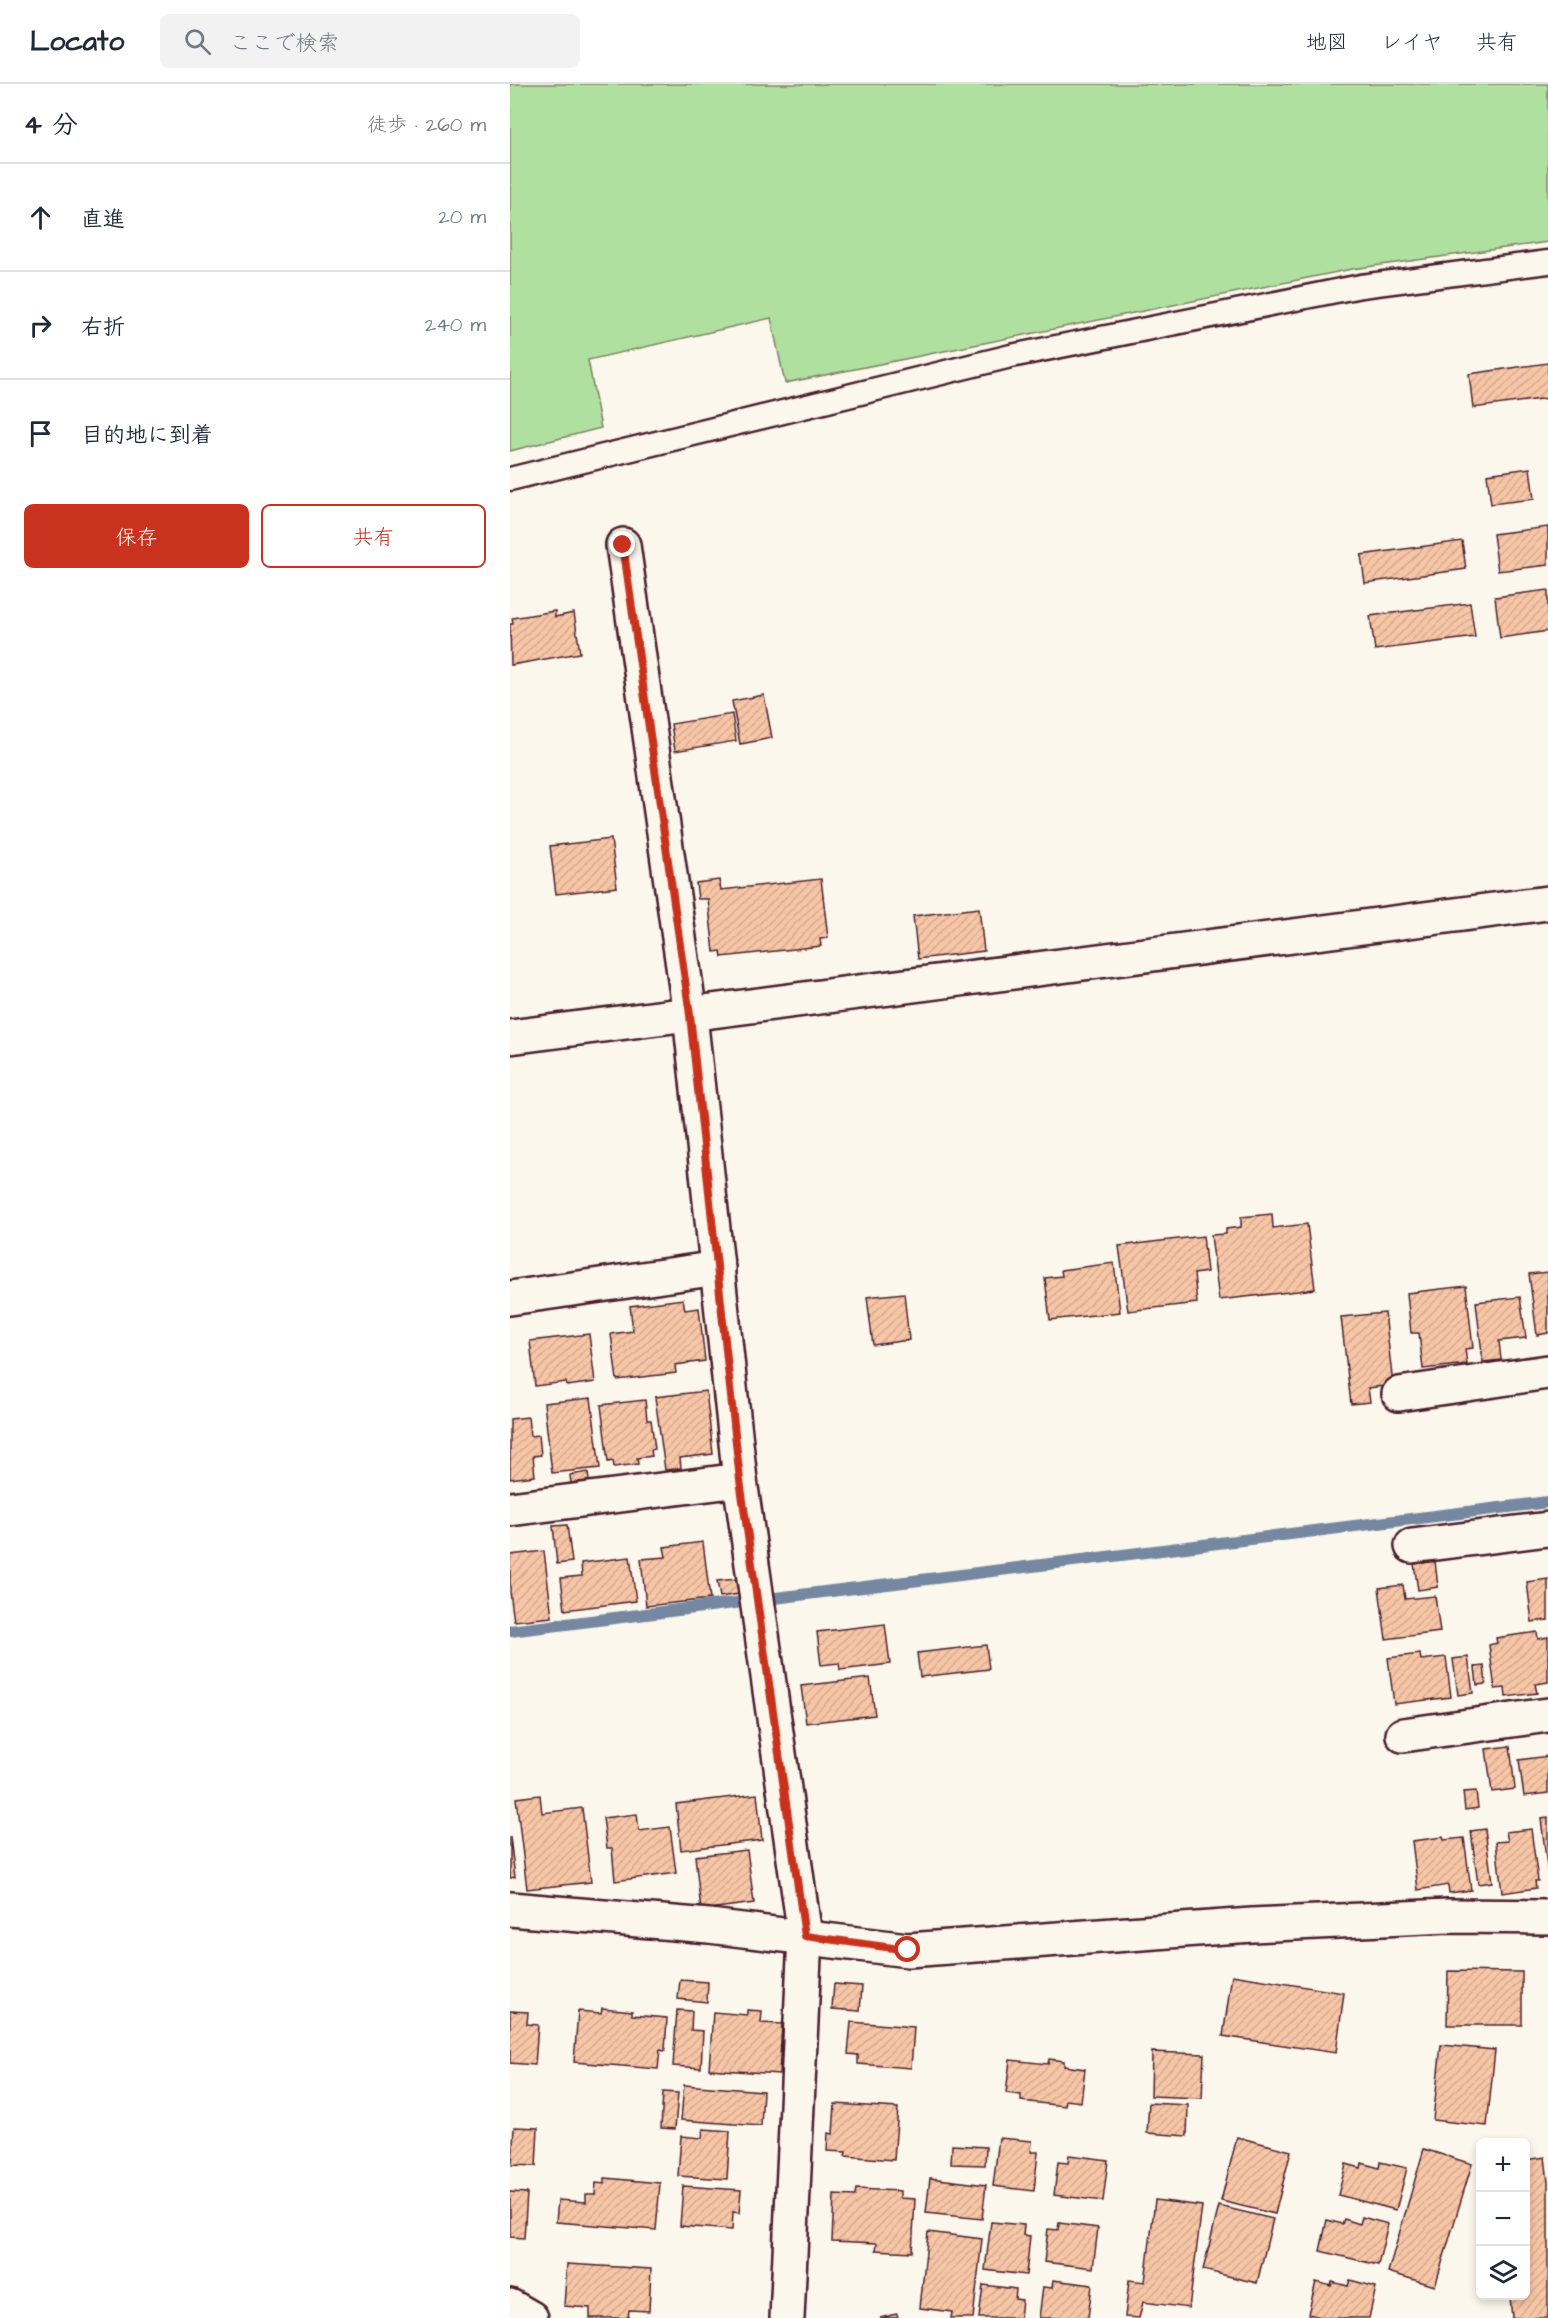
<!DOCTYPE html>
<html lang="ja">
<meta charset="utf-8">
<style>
body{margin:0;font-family:"Architects Daughter","Klee One",sans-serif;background:#f2f2f3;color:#1f2937}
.controls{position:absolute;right:18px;bottom:18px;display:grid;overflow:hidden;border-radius:9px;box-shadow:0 3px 9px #0003}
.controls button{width:54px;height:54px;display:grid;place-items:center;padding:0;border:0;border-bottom:2px solid #e0e1e3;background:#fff;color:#1f2937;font:30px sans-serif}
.stop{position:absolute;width:18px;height:18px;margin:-14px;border:4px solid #c8321e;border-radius:50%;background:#fff}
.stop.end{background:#c8321e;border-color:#fff;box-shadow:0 2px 6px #0008}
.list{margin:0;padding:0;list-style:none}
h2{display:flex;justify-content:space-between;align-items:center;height:78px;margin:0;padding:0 24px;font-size:26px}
h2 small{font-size:20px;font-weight:400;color:#747a83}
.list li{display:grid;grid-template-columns:39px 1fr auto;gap:18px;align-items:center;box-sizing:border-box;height:108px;padding:0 24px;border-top:2px solid #e0e1e3}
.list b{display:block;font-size:22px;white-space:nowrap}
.list em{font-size:20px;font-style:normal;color:#747a83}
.actions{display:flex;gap:12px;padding:18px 24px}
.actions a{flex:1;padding:14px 0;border:2px solid #c8321e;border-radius:9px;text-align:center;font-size:21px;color:#c8321e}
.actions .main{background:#c8321e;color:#fff}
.icon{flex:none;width:33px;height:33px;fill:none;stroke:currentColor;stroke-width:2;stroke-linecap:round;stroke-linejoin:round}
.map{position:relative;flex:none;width:1038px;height:2234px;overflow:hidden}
header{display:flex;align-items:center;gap:36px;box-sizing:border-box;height:84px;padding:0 30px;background:#fff;border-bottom:2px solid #e0e1e3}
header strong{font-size:28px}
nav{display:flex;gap:33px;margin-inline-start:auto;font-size:21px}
.search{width:420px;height:54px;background:#f2f2f3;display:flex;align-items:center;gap:15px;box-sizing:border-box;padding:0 21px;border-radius:9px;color:#747a83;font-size:22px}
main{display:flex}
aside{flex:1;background:#fff}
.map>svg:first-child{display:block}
.grass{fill:#b0e09f;stroke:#7d8065;stroke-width:1.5}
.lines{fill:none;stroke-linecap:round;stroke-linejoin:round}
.stream{stroke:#7487a1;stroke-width:12}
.building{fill:url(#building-hatch);stroke:#4a1f2b;stroke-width:1.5}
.service-casing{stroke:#4a1f2b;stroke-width:27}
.minor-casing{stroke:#4a1f2b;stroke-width:38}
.service{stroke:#fbf7ec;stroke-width:22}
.minor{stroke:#fbf7ec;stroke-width:33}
.route{stroke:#c8321e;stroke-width:8}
</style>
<header>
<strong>Locato</strong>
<div class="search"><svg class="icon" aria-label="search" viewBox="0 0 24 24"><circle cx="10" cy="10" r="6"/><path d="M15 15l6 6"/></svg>ここで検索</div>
<nav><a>地図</a><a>レイヤ</a><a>共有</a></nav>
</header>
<main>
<aside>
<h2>4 分<small>徒歩 · 260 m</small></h2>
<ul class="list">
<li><svg class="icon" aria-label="ahead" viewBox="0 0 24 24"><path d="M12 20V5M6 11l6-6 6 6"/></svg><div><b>直進</b></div><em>20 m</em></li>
<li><svg class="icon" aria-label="right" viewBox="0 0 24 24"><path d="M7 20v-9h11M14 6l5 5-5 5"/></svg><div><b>右折</b></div><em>240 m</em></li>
<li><svg class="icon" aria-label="arrive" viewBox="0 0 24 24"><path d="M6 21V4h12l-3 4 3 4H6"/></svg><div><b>目的地に到着</b></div></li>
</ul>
<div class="actions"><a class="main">保存</a><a>共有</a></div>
</aside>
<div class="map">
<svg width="1038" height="2234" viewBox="0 0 1038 2234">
<defs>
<pattern id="building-hatch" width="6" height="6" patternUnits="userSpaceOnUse" patternTransform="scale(1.5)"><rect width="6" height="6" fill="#f7c6a7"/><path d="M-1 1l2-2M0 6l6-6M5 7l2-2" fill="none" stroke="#d5aa90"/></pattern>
</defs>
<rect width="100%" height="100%" fill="#fbf7ec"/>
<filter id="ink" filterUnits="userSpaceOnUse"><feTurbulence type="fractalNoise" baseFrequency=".0167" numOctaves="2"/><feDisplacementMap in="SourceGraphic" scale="12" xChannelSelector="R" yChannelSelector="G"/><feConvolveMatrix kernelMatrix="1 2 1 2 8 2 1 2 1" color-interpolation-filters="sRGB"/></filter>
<g filter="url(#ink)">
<polygon class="grass" points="0,0 1038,0 1038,158 842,185 275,299 261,234 78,276 91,344 0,367"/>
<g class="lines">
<polyline class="stream" points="0,1547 1038,1418"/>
</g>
<g class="building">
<polygon points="1038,279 1038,314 963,324 959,290"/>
<polygon points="1020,384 1024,415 981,420 977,390"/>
<polygon points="1038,443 1038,481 988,487 983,450"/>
<polygon points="952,457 956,485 855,499 851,471"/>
<polygon points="1038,506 1038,547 990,554 985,513"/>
<polygon points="960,519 965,553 865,566 860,532"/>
<polygon points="45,527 45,533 64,529 70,569 1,581 0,540 3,540 2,534"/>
<polygon points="254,611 262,654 230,660 222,617"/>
<polygon points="222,630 226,657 165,667 161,640"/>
<polygon points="101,755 107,803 46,810 40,762"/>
<polygon points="311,795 318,854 310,855 311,862 212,873 211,867 204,868 198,815 188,815 186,799 209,796 211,806"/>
<polygon points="469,824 474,867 408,875 403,832"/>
<polygon points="762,1130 763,1144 797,1140 805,1205 709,1216 701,1151 716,1150 716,1145 731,1143 731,1133"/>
<polygon points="693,1152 697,1188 684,1190 687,1219 618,1227 609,1162"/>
<polygon points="604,1179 610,1228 540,1236 535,1194 552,1192 551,1186"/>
<polygon points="1038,1188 1038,1249 1027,1251 1019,1190"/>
<polygon points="956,1202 963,1264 955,1265 957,1280 913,1285 909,1249 901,1249 897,1209"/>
<polygon points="394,1209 399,1256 363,1261 357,1213"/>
<polygon points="1010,1213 1016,1254 989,1257 991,1276 973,1278 966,1218"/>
<polygon points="173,1215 175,1226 189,1224 195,1277 165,1281 166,1289 107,1296 101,1250 123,1247 120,1222"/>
<polygon points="875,1229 883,1301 858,1304 860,1318 841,1320 831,1233"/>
<polygon points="79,1250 85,1298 57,1302 56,1298 25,1302 20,1257"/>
<polygon points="196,1307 203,1370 170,1374 171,1384 155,1386 145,1313"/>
<polygon points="81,1314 90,1384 42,1389 34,1319"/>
<polygon points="135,1316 137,1336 141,1336 145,1365 141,1366 142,1372 127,1374 128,1380 104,1383 103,1377 98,1378 91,1321"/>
<polygon points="18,1333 20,1352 29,1351 31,1371 23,1372 25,1392 0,1395 0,1335"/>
<polygon points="78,1388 79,1397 61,1399 60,1391"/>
<polygon points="57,1441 62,1478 47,1480 43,1442"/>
<polygon points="193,1458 200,1515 136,1522 131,1475 156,1473 154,1463"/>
<polygon points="34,1467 42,1533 4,1537 0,1508 0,1471"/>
<polygon points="120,1473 126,1517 55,1526 51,1494 72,1492 71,1479"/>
<polygon points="925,1477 928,1503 908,1506 904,1480"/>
<polygon points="227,1495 229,1510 210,1513 207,1497"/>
<polygon points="1038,1495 1038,1536 1022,1538 1017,1498"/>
<polygon points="893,1501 895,1515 925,1512 930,1548 876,1555 869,1504"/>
<polygon points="375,1540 380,1580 330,1586 329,1579 311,1581 307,1548"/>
<polygon points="1027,1548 1028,1555 1038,1553 1038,1598 1025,1600 1027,1609 996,1613 995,1604 985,1605 979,1561 987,1559 986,1554"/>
<polygon points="476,1561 479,1585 410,1593 407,1569"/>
<polygon points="910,1570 911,1576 936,1573 941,1613 884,1620 878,1574"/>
<polygon points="958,1573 963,1609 948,1611 943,1575"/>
<polygon points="974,1582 976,1600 967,1601 965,1583"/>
<polygon points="360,1594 365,1631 296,1639 291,1602"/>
<polygon points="1000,1662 1005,1705 982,1708 976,1665"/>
<polygon points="1038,1672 1038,1709 1014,1712 1009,1676"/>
<polygon points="966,1707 968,1724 955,1726 953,1708"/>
<polygon points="247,1710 252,1756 171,1766 166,1720"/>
<polygon points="30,1711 32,1729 72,1724 81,1798 17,1805 6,1714"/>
<polygon points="127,1730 129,1747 160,1743 166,1789 105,1797 102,1764 97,1764 93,1734"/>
<polygon points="1038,1734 1038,1790 1031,1735"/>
<polygon points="975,1745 982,1798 968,1800 961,1747"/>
<polygon points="1021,1745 1028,1797 1025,1797 1026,1804 992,1809 986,1758 998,1757 996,1748"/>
<polygon points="0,1753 5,1793 0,1794"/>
<polygon points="933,1753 934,1756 954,1754 961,1806 939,1809 938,1801 908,1806 902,1757"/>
<polygon points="237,1766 244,1819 191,1826 185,1772"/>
<polygon points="938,1887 1012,1888 1012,1941 937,1941"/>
<polygon points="722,1891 834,1909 826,1969 713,1952"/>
<polygon points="170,1896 198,1898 197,1918 168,1915"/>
<polygon points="324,1900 352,1902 350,1927 322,1925"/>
<polygon points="92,1924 122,1927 122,1931 157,1934 155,1967 150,1966 148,1985 64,1978 68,1927 91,1929"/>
<polygon points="167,1926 182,1927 181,1946 193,1947 191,1984 163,1982"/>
<polygon points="237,1926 252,1927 251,1939 272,1940 269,1990 199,1985 203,1928 237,1931"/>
<polygon points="0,1927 18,1928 17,1940 28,1941 25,1981 0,1979"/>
<polygon points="341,1938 404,1943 401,1984 348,1980 348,1971 338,1970"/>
<polygon points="931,1961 985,1966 977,2042 923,2036"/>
<polygon points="642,1968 694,1970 692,2014 641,2012"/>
<polygon points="539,1975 554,1977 554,1982 575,1985 571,2018 556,2016 555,2022 511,2017 511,2011 496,2009 500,1976 538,1980"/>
<polygon points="174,2001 253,2007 251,2042 171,2036"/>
<polygon points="153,2008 168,2009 165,2045 151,2044"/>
<polygon points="639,2019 678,2021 677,2052 637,2049"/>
<polygon points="325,2020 388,2024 384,2076 335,2072 336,2068 317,2067 318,2049 323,2050"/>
<polygon points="4,2043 28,2044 26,2082 2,2081"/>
<polygon points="193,2045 220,2047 217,2095 168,2092 171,2052 192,2054"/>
<polygon points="727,2053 781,2067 765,2130 711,2117"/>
<polygon points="489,2054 522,2057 521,2068 528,2068 524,2107 483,2102"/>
<polygon points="442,2061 476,2063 475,2081 441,2080"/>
<polygon points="914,2065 962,2080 925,2202 878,2188"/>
<polygon points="559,2071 598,2076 593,2117 544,2111 548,2078 558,2079"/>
<polygon points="1035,2073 1038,2098 1038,2234 1002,2234 1000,2212 1016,2212 1016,2076"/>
<polygon points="870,2078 897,2084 886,2126 828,2111 836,2080 851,2084 852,2079 869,2084"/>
<polygon points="95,2094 150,2099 146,2146 46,2138 48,2116 76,2118 76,2110 85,2110 86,2099 95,2100"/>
<polygon points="420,2094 476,2101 472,2135 416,2129"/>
<polygon points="173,2102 231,2106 229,2129 223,2128 222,2146 170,2142"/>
<polygon points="346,2105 390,2107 390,2114 405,2115 402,2168 366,2166 367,2159 322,2157 324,2111 345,2112"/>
<polygon points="0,2108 17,2109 14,2154 0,2153"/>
<polygon points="645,2116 692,2122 679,2224 633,2218 629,2234 615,2233 619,2196 635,2198"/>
<polygon points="709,2122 763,2135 747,2199 693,2186"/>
<polygon points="852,2133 878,2140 868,2181 810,2167 817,2136 832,2140 834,2135 850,2140"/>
<polygon points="481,2138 514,2141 513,2151 520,2152 516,2191 475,2186"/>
<polygon points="549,2139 588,2144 583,2184 534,2178 538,2145 548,2146"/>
<polygon points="418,2148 472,2155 463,2234 441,2234 442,2228 410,2224"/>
<polygon points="57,2180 141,2185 139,2227 119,2226 118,2234 80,2234 80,2224 54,2222"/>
<polygon points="543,2196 582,2201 578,2234 529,2234 533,2203 542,2204"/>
<polygon points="840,2196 866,2203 859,2234 815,2234 798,2230 806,2198 821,2202 822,2198 838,2202"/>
<polygon points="473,2201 506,2205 505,2215 512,2216 510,2234 469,2234"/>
<polygon points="387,2230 388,2234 370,2234"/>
</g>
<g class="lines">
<defs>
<polyline id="service" points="0,395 501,272 851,202 1038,178"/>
<g id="minor">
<polyline points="113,461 180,931 230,1396 295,1852 277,2234"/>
<polyline points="0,953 1038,819"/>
<polyline points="0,1214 208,1184"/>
<polyline points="889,1310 1038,1288"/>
<polyline points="0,1425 230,1396"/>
<polyline points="902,1462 1038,1445"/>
<polyline points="893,1651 1038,1631"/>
<polyline points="0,1825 199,1842 398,1866 742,1841 938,1832 1038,1833"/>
<polyline points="0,2222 21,2234"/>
</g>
</defs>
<use href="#service" class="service-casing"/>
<use href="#minor" class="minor-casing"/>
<use href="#service" class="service"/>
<use href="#minor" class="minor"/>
</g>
</g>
<g class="lines" filter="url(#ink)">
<polyline class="route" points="113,461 180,931 230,1396 295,1852 398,1866"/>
</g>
</svg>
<div class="controls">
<button>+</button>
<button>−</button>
<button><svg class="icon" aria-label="layers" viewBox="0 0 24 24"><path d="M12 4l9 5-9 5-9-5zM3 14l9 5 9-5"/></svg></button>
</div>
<div class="stop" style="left:398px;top:1866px"></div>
<div class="stop end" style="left:113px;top:461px"></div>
</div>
</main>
